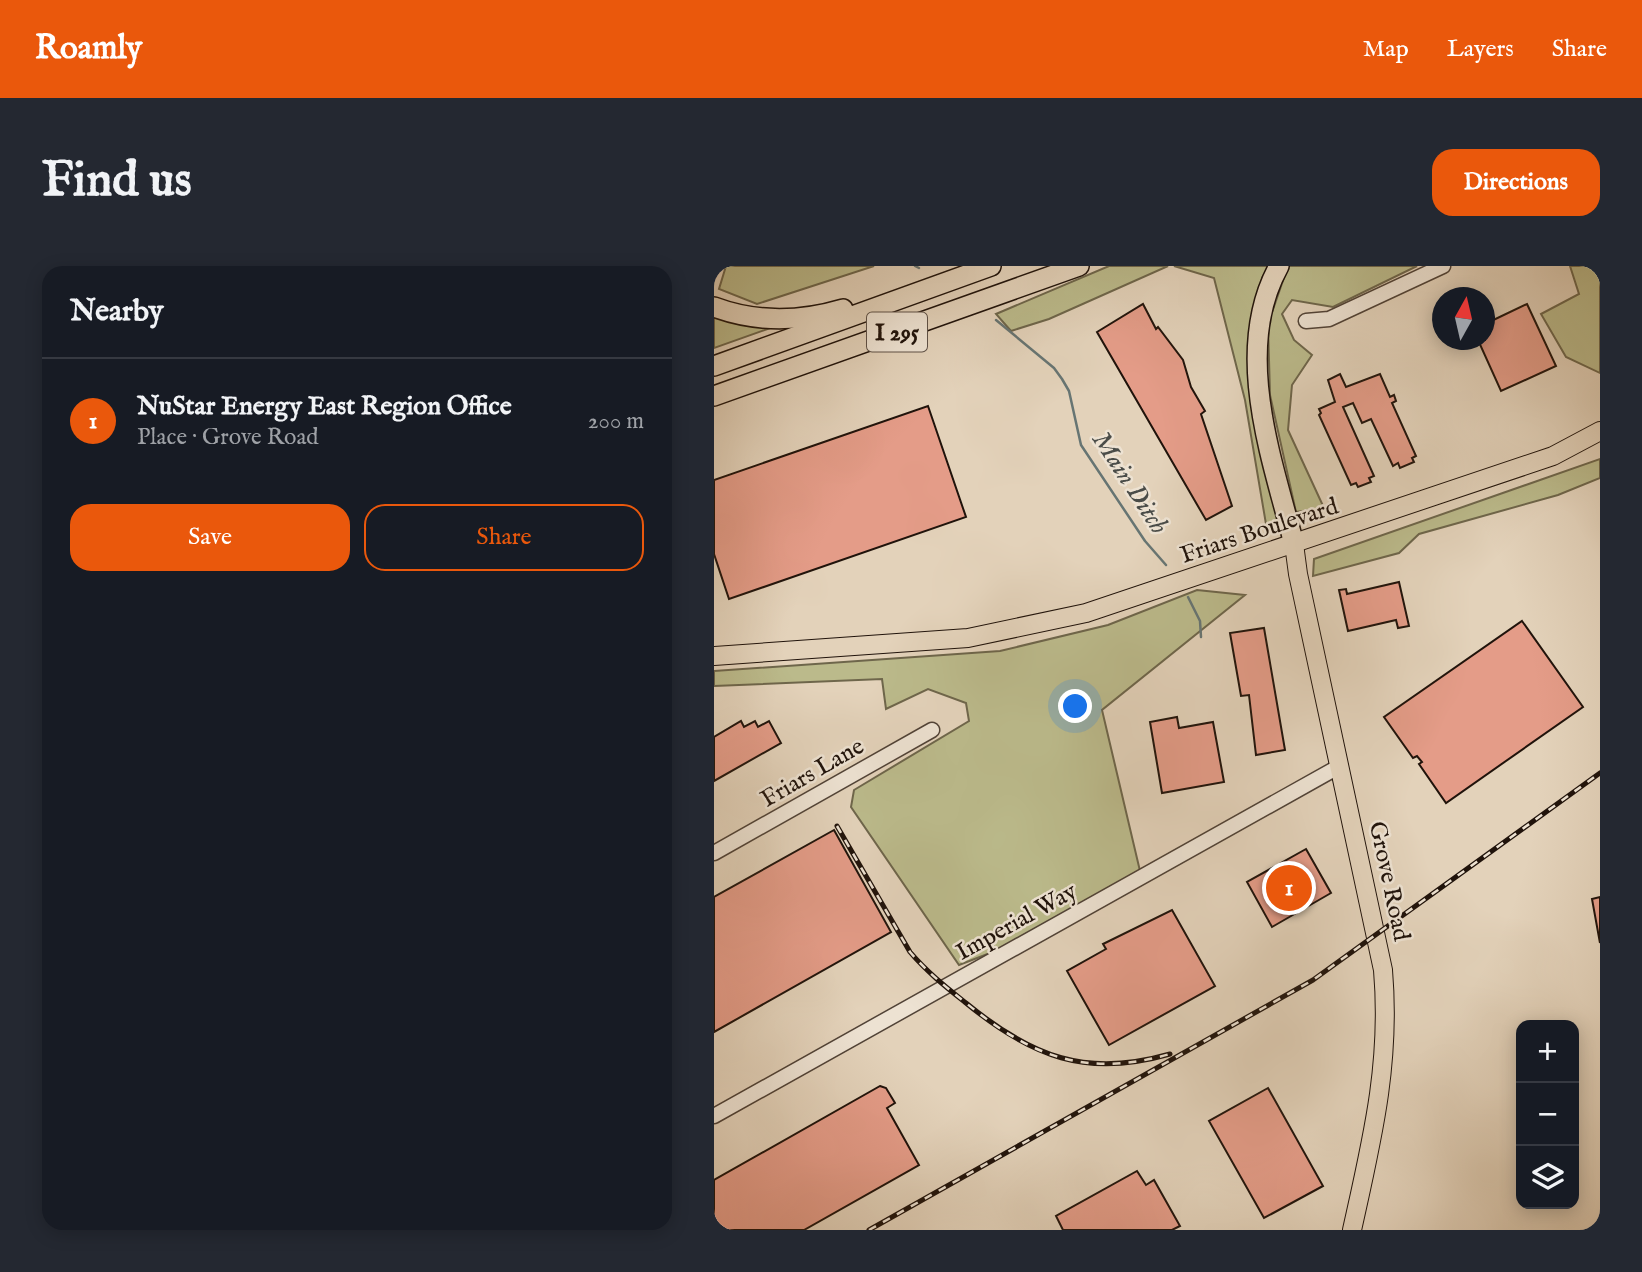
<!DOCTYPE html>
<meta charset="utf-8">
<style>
body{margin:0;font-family:"IM FELL English",serif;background:#242831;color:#f1f3f6}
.controls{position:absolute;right:21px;bottom:21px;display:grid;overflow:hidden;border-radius:14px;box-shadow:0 4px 18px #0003}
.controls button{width:63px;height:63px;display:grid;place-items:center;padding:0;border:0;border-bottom:2px solid #363941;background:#171b24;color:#f1f3f6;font:35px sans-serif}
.compass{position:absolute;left:718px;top:21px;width:63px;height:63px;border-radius:50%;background:#171b24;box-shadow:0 4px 18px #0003;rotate:8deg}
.you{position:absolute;left:362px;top:441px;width:24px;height:24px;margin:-18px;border:5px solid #fff;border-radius:50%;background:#1a73e8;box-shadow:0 0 0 10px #1a73e833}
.badge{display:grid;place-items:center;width:46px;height:46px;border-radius:50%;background:#ea580c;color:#fff;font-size:23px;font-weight:700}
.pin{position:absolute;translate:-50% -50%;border:4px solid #fff;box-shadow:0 2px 7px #0006}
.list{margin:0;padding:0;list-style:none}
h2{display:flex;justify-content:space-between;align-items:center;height:91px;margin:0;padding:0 28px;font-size:30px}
h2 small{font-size:23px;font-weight:400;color:#9ea1a6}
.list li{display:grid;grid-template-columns:46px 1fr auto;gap:21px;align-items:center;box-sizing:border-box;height:126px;padding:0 28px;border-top:2px solid #363941}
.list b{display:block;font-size:26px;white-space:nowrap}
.list p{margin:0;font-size:23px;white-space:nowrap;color:#9ea1a6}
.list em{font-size:23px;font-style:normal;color:#9ea1a6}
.actions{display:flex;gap:14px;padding:21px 28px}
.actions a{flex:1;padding:16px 0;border:2px solid #ea580c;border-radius:21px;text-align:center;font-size:24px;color:#ea580c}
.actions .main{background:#ea580c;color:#fff}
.icon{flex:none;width:38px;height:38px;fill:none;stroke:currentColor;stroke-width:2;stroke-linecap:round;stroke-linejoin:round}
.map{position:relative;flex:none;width:886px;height:964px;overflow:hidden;border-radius:21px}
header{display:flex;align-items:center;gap:42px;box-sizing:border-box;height:98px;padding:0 35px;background:#ea580c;color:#fff}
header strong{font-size:33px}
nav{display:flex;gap:38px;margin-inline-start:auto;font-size:24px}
.intro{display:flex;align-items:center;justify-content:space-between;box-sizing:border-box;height:168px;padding:0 42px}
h1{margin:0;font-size:49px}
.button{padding:18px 32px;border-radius:21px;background:#ea580c;color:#fff;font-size:24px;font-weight:700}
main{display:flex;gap:42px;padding:0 42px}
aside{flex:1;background:#171b24;border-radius:21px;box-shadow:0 4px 18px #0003}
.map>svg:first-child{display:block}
.green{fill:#bbba8b;stroke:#6e664b;stroke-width:2}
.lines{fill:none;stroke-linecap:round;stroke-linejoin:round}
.stream{stroke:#677573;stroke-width:2.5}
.building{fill:#e49c88;stroke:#20130b;stroke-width:2}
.minor-casing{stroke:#514337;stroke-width:17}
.major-casing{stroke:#20130b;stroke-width:20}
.highway-casing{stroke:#20130b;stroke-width:22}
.minor{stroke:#ede2d2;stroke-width:14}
.major{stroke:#e3d2ba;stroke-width:18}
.highway{stroke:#e3d2ba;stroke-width:19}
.rail-casing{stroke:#20130b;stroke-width:5}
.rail{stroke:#ede2d2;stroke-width:2.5;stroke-dasharray:8;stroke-linecap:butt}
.labels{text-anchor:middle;stroke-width:5;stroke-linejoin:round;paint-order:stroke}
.shield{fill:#ede2d2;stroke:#5e5147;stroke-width:2}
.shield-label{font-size:23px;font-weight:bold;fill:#20130b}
.street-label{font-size:24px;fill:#20130b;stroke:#ede2d2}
.water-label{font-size:26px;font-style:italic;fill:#4a4c48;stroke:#ede2d2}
</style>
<header>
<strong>Roamly</strong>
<nav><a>Map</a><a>Layers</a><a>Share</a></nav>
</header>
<div class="intro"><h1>Find us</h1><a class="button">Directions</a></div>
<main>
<aside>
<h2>Nearby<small></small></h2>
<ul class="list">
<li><span class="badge">1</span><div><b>NuStar Energy East Region Office</b><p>Place · Grove Road</p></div><em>200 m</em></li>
</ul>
<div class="actions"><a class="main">Save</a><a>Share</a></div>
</aside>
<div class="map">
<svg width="886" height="964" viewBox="0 0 886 964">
<rect width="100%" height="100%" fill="#e3d2ba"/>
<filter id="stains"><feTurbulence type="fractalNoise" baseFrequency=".00286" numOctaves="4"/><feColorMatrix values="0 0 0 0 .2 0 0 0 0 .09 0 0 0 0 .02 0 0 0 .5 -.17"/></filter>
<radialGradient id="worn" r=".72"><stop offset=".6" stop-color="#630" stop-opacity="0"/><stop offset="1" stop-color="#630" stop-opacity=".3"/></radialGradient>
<g class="green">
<polygon points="12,0 160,0 43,38 5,23"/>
<polygon points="395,0 454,0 335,53 297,65 282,48"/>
<polygon points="460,0 555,0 548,12 536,113 569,263 553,264 531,134 500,12"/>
<polygon points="574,0 703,0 619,41 578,34 568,48 580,74 598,89 578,119 574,164 610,242 582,246 556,129 554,58"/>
<polygon points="856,0 886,0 886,107 852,91 827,48 865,28"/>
<polygon points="0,50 62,60 0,82"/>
<polygon points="886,193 886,212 844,229 705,268 685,287 599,310 600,293"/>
<polygon points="483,324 531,329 388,444 426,605 284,684 245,699 137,541 140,524 255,455 252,437 214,423 172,443 168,413 0,420 0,405 286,385 394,359"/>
</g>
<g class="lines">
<g class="stream">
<polyline points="201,0 205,2"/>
<polyline points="282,54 340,102 348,113 355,125 367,179 431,275 452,299"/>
<polyline points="474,331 486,355 487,371"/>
</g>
</g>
<g class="building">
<polygon points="429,38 442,63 444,61 469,94 477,121 491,145 487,148 518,240 492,254 383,66"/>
<polygon points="813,38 842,100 787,125 764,74 771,74 771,58"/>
<polygon points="626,108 632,121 666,108 676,131 680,129 682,135 678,137 702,190 698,192 700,196 686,202 684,197 679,200 657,153 648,157 639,137 629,141 660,210 655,212 657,216 644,221 642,217 637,219 605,149 607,147 605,143 621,136 614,114"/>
<polygon points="214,140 252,251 15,333 0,288 0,214"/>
<polygon points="685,316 695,360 684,362 682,354 634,365 625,324 632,323 633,328"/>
<polygon points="808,355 869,441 732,537 705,498 708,496 703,490 699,492 670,451"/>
<polygon points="550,362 571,484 542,489 535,429 527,430 516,367"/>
<polygon points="463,451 465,462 499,456 510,516 448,527 436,456"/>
<polygon points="27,455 30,461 41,455 44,461 55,455 67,477 0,515 0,471"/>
<polygon points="120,564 177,666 0,766 0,631"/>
<polygon points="592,583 617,627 558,661 533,616"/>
<polygon points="886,631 886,677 878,633"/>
<polygon points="458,644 501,720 395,779 353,705 392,683 389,678"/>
<polygon points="166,820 172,822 181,837 173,842 205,899 90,964 0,964 0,914"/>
<polygon points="554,822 609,920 550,952 495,855"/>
<polygon points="423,905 432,919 440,914 466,960 458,964 349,964 342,950"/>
</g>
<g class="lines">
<defs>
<g id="minor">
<polyline points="592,55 615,53 729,0"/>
<polyline points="0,587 218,464"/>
<polyline points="0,850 626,500"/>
</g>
<g id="major">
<path d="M580,278L584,308L669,704C677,797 658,874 638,964"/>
<polyline points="0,390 254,372 372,347 839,190 886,165"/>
</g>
<g id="highway">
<path d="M565,0C518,84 558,193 580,278"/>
<path d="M0,41C43,57 85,56 129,43"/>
<polyline points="0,100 277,0"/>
<polyline points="0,130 365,0"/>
</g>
</defs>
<use href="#minor" class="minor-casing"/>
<use href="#major" class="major-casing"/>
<use href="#highway" class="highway-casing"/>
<use href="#minor" class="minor"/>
<use href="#major" class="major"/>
<use href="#highway" class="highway"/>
<defs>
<g id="rail">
<path d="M123,560L196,686C213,706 232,721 252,737C318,791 372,812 456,788"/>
<polyline points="155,964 599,714 886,507"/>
</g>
</defs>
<use href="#rail" class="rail-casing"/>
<use href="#rail" class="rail"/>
</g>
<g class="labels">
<rect class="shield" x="153" y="46.5" width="60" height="39" rx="5"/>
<g class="shield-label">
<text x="183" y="74">I 295</text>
</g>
<g class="street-label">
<text transform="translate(545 264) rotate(-18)" y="8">Friars Boulevard</text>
<text transform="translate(98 506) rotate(-30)" y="8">Friars Lane</text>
<text transform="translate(676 615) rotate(78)" y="8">Grove Road</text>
<text transform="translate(302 655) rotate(-29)" y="8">Imperial Way</text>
</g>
<g class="water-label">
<text transform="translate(417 216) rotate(57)" y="9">Main Ditch</text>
</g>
</g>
<rect width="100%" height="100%" filter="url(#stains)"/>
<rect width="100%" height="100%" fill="url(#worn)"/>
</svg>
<div class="controls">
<button>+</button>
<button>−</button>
<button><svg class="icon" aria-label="layers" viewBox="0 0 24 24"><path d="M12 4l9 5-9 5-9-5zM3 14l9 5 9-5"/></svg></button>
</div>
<svg class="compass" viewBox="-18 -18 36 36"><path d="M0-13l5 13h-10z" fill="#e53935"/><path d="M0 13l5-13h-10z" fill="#9ea1a6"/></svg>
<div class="you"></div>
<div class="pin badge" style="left:575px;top:622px">1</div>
</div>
</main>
